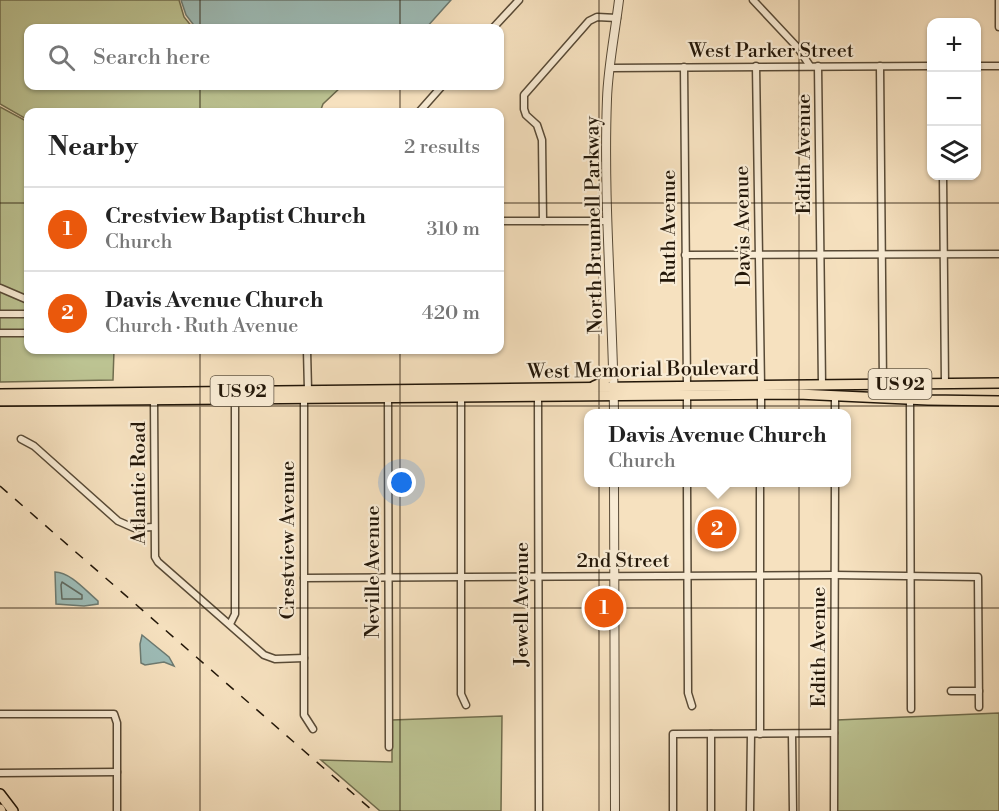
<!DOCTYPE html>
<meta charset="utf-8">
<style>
body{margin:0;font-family:"Libre Bodoni",serif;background:#f2f2f2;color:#222}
.controls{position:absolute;right:18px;top:18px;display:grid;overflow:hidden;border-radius:12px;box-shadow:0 2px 4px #0004}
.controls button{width:54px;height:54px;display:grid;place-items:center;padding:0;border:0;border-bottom:2px solid #e0e0e0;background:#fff;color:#222;font:30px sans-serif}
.you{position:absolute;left:402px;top:483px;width:21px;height:21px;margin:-15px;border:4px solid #fff;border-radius:50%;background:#1a73e8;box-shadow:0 0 0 9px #1a73e833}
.badge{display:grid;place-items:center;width:39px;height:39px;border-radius:50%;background:#ea580c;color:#fff;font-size:20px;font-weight:700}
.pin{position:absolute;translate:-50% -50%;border:3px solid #fff;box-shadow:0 2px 6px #0006}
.popup{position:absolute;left:584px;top:409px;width:267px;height:78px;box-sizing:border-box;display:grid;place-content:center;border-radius:12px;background:#fff;filter:drop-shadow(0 2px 4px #0005);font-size:20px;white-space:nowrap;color:#767676}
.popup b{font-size:22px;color:#222}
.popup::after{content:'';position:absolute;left:50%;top:100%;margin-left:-12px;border:12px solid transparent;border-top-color:#fff}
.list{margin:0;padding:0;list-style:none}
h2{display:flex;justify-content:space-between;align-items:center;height:78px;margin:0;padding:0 24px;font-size:26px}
h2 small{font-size:20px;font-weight:400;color:#767676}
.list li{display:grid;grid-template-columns:39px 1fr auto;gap:18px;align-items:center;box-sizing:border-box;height:84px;padding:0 24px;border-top:2px solid #e0e0e0}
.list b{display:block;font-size:22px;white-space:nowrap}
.list p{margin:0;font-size:20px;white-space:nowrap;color:#767676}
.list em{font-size:20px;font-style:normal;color:#767676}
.icon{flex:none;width:33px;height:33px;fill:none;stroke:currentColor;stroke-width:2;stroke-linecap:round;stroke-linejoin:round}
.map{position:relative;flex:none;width:999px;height:811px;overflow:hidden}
.search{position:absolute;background:#fff;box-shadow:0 2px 4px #0004;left:24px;top:24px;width:480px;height:66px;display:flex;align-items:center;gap:15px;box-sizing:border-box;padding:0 21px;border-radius:12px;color:#767676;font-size:22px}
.panel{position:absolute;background:#fff;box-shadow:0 2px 4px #0004;left:24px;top:108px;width:480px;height:246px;border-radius:12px}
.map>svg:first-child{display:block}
.green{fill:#bcc392;stroke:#706d4e;stroke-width:1.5}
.water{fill:#9dbcb7;stroke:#6c7a71;stroke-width:1.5}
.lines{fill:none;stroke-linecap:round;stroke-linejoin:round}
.shore{stroke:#606a60;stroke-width:1.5}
.minor-casing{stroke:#584a36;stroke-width:9}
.tertiary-casing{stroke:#584a36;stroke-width:10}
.primary-casing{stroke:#231709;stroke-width:12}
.minor{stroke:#f9ecd5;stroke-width:6}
.tertiary{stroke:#f9ecd5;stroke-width:8}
.primary{stroke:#f6e1bf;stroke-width:9}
.rail{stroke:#231709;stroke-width:1.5;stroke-dasharray:10 10;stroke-linecap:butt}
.grid{fill:none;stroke:#231709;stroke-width:1.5;stroke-opacity:0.55}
.labels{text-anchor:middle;stroke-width:4.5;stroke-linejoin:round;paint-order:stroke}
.shield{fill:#f9ecd5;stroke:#635746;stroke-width:1.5}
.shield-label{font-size:18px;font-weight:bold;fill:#231709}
.street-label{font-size:20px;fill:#231709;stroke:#f9ecd5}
</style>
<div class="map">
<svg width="999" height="811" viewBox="0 0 999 811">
<rect width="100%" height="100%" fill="#f6e1bf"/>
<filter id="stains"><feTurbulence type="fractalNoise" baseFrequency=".00333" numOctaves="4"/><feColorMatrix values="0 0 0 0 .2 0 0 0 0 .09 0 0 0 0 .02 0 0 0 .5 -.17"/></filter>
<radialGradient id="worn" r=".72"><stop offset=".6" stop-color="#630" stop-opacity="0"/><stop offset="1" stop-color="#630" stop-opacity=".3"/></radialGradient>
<g class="green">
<polygon points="0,0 179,0 184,17 193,28 28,28 28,86 342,86 323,104 320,112 28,112 28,120 0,104"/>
<polygon points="0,107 28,122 28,350 114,350 113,380 0,382"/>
<polygon points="999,713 999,811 837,811 837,720"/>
<polygon points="502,716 501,811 380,811 321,760 392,762 392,720"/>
</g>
<g class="water">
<polygon points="181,0 451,0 426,28 196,28 186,15"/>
<path d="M55,572C70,572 86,591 98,601V604L84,606L56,604Z"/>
<polygon points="142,635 169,657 174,666 164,662 145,665 141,663 140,644"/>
</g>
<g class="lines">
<polygon class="shore" points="62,582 82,595 82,599 62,599 61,585"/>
<defs>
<g id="minor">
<polyline points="753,0 798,48 810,66"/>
<polyline points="999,0 999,27"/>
<polyline points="493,28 519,0"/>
<polyline points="756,66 761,386"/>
<polyline points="818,66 822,385"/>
<polyline points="880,66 883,384"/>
<polyline points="976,66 999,66"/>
<polyline points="684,67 687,386"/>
<polyline points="611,68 932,66"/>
<polyline points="419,112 442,86"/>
<polyline points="943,176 945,384"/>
<polyline points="500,221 606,221"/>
<polyline points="543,221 542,140 537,125 526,115 524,109 524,95 589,21 597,17 617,18"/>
<polyline points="685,255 999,254"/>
<polyline points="0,288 28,300"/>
<polyline points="0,314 28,314"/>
<polyline points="0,333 26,333 28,331"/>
<polyline points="307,350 308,390 304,399 304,715 313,729"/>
<polyline points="687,396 687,414"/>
<polyline points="538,397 539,811"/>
<polyline points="388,398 389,747"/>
<polyline points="461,398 461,694 466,705"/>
<polyline points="154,400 155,557 158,562 264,655 275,659 304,658"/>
<polyline points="910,400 911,709"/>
<polyline points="761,414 761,394"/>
<polyline points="835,414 835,396"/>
<polyline points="21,439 34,446 118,521 134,528 154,527"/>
<polyline points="687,482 688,693 692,706"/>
<polyline points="304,578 834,575 978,577 979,707"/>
<polyline points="230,624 235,614 235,400"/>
<polyline points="951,691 979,691"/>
<polyline points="0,714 114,714 117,723 117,811"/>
<polyline points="711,734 711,811"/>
<polyline points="760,734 760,482"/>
<polyline points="792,734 793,811"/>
<polyline points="0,773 117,772"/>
<polyline points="673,811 673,734 834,733"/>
<polyline points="750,811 751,734"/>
<polyline points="834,811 835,482"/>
</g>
<g id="tertiary">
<path d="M614,414C613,309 603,204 607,99C608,67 615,33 619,0"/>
<polyline points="614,482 615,811"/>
</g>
<g id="primary">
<polyline points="594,386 603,382 614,372"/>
<polyline points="0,394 999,383"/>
<polyline points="0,401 798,394 928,400 999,401"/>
<polyline points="0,794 13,811"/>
<polyline points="0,809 1,811"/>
</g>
</defs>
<use href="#minor" class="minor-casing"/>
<use href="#tertiary" class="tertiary-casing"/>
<use href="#primary" class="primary-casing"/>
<use href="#minor" class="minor"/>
<use href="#tertiary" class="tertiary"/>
<use href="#primary" class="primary"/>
<polyline class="rail" points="0,486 373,811"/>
</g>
<path class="grid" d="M200,0V28M400,0V28M599,0V811M799,0V811M200,86V112M400,86V112M0,203H28M500,203H999M200,350V811M400,350V811M0,406H999M0,608H999"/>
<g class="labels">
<g class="shield">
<rect x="868.5" y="369" width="63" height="30" rx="4.5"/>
<rect x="210.5" y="376" width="63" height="30" rx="4.5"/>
</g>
<g class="shield-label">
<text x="900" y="390">US 92</text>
<text x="242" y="397">US 92</text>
</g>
<g class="street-label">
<text x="771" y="57">West Parker Street</text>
<text transform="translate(803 154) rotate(-90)" y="7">Edith Avenue</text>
<text transform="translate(593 225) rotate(-91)" y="7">North Brunnell Parkway</text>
<text transform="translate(742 226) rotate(-91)" y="7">Davis Avenue</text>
<text transform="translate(668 227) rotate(-90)" y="7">Ruth Avenue</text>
<text transform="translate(643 369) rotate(-1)" y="7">West Memorial Boulevard</text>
<text transform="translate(138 483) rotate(-90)" y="7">Atlantic Road</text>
<text transform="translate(287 540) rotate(-90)" y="7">Crestview Avenue</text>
<text x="623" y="567">2nd Street</text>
<text transform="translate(372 572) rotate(-90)" y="7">Neville Avenue</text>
<text transform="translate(521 604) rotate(-90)" y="7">Jewell Avenue</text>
<text transform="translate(818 647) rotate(-90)" y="7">Edith Avenue</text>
</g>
</g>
<rect width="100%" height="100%" filter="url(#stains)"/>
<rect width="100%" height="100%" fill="url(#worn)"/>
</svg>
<div class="controls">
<button>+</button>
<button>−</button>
<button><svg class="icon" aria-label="layers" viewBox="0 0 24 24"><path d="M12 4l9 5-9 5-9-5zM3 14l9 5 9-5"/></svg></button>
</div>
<div class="you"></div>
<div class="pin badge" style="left:604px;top:608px">1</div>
<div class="pin badge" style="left:717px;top:529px">2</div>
<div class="popup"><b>Davis Avenue Church</b>Church</div>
<div class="search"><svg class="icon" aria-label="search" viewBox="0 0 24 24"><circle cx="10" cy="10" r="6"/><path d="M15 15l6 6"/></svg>Search here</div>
<section class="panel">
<h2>Nearby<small>2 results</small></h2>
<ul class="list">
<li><span class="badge">1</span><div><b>Crestview Baptist Church</b><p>Church</p></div><em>310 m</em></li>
<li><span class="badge">2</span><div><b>Davis Avenue Church</b><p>Church · Ruth Avenue</p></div><em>420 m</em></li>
</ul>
</section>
</div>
